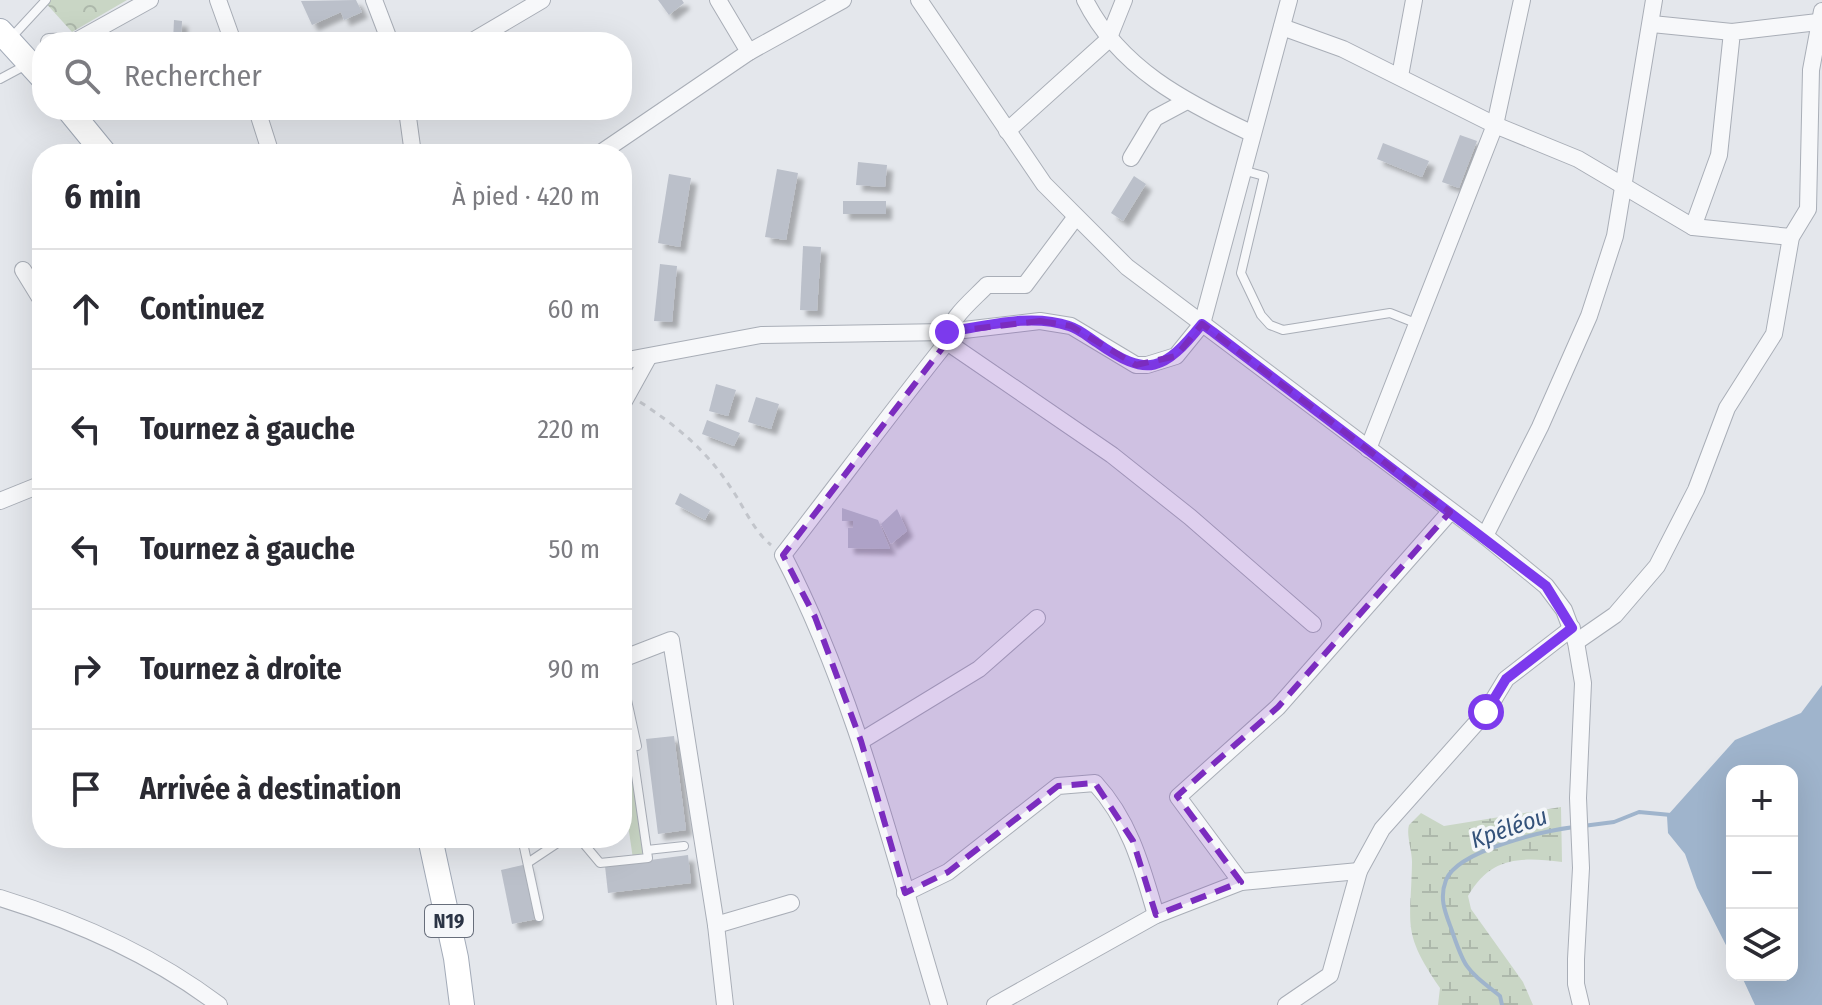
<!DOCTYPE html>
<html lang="fr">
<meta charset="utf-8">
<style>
body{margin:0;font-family:"Fira Sans Condensed",sans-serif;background:#f2f2f3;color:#2b2b33}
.controls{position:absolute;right:24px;bottom:24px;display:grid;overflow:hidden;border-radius:16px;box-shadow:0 8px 32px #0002}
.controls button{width:72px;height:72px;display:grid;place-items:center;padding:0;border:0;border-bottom:2px solid #e1e1e2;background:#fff;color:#2b2b33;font:40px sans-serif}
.stop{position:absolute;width:24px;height:24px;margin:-18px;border:6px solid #7c3aed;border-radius:50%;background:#fff}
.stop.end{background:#7c3aed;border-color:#fff;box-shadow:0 2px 8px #0008}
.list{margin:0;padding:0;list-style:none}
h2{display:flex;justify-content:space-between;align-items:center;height:104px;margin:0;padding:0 32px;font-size:34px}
h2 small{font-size:26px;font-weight:400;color:#7c7c81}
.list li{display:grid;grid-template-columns:52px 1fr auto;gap:24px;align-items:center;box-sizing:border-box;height:120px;padding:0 32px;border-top:2px solid #e1e1e2}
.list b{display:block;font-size:30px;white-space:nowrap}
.list em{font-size:26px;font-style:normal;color:#7c7c81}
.icon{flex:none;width:44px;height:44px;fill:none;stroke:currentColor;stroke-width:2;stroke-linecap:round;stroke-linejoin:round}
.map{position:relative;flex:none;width:1822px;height:1005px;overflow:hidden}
.search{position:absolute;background:#fff;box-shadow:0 8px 32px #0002;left:32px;top:32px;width:600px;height:88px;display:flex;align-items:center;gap:20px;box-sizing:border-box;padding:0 28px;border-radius:32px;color:#7c7c81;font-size:30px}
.panel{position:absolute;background:#fff;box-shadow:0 8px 32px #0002;left:32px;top:144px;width:600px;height:704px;border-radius:32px}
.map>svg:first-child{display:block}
.green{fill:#c9d6c5}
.forest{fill:url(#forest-crowns)}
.wetland{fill:url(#wetland-marsh)}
.water{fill:#9fb4cc}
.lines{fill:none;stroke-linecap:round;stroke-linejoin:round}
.stream{stroke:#9fb4cc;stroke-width:4}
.building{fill:#bbc0ca;filter:url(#shadow)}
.lane-casing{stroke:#a9aeb7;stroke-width:10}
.street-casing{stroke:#a9aeb7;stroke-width:18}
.primary-casing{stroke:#a3abb8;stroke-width:26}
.path{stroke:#c2c5cb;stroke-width:3;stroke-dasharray:6 6;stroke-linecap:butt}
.lane{stroke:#f7f8fa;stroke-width:8}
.street{stroke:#f7f8fa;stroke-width:16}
.primary{stroke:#fff;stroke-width:24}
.route{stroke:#7c3aed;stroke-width:10}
.marked{fill:#7b2cbf;fill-opacity:0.2;stroke:#7b2cbf;stroke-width:6;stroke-dasharray:16 10;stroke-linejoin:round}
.labels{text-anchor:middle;stroke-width:7;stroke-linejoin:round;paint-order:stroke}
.shield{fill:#f4f6f9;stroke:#676e7b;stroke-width:2}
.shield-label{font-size:20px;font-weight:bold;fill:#2b3445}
.water-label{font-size:24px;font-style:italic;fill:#34527a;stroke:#f4f6f9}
</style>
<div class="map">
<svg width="1822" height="1005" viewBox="0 0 1822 1005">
<defs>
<pattern id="forest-crowns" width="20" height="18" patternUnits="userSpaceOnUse" patternTransform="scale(2)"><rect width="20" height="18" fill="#c9d6c5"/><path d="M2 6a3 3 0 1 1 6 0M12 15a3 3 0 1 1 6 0" fill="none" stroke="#adb8ab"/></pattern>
<pattern id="wetland-marsh" width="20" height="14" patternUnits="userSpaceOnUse" patternTransform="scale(2)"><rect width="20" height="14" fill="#c9d6c5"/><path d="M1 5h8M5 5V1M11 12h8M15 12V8" fill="none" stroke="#adb8ab"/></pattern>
<filter id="shadow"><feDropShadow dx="6" dy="6" stdDeviation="2" flood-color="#0004"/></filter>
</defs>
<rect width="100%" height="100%" fill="#e4e7ec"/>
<polygon class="green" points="622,705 644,855 633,859 622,783"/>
<polygon class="forest" points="43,0 127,0 72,32"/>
<path class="wetland" d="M1561,807L1562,862C1521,857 1491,856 1468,896L1471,909L1523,982L1533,1005H1438L1440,988C1401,931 1411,926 1412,862C1412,850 1406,835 1409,825L1421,813L1444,826Z"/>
<polygon class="water" points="1822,685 1822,1005 1755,1005 1741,975 1792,975 1792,771 1732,771 1732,957 1697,888 1685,854 1668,833 1667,816 1735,740 1801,713"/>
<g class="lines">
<g class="stream">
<polyline points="1583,826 1614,822 1639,812 1671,815"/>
<path d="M1502,1005L1500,996C1466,969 1465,970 1451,928C1445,912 1439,898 1446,880C1458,850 1544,831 1574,827"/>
</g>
</g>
<g class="building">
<polygon points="356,0 362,12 344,20 341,12 312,25 301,1"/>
<polygon points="658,0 682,0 684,3 669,15"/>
<polygon points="174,20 182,21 181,42 173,41"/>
<polygon points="1460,135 1477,141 1459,188 1442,182"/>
<polygon points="1383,143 1429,161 1422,177 1377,159"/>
<polygon points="858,162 887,165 885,187 856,185"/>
<polygon points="777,169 798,173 786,240 765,237"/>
<polygon points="669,174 691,178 680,247 658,243"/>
<polygon points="1134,176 1146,184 1123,221 1111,213"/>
<rect x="843" y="201" width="43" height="13"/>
<polygon points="803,246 821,247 817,311 800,310"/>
<polygon points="660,264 677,266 672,322 654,321"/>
<polygon points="716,384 736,390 728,416 709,411"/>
<polygon points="756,397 779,404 771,429 748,422"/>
<polygon points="707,420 740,433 734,446 702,434"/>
<polygon points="680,493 710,510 705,520 675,504"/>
<polygon points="842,508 878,520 890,549 848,548 848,528 853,528 853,521 842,521"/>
<polygon points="897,509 907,531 891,544 881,524"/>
<polygon points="674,736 686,830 658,834 646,739"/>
<polygon points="688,855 691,883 608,893 605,866"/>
<polygon points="527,864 537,919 512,924 501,870"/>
</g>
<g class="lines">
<defs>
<g id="lane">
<polyline points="10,39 46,0"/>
<polyline points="0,79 28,64"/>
<polyline points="1242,170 1264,176 1241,273 1261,315 1270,325 1283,330 1390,313 1418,324"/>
<polyline points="622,677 637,746"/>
<polyline points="522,838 539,917"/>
<polyline points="579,838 600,863 648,858 631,741"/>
<polyline points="647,850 684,846"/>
<polyline points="529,862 565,838"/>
</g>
<g id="street">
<polyline points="218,0 233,42"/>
<polyline points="374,0 390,42"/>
<polyline points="718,0 749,52"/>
<polyline points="919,0 1044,184 1127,267 1485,536 1546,586 1564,610 1576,642 1583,683 1578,798 1581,868 1576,959 1576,984 1581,1005"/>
<path d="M1085,0C1119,68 1185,102 1251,133"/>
<polyline points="1652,24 1732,32"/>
<polyline points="1282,27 1343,49 1495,125 1578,159 1693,227 1791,237"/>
<polyline points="49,42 76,41 150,0"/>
<polyline points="471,42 542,0"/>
<polyline points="1400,76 1414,0"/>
<polyline points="257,110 271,154"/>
<polyline points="407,110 413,154"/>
<polyline points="1007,131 1108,40 1124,0"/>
<polyline points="599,154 749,52 843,0"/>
<polyline points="1131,158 1155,118 1185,102"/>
<polyline points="1693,227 1719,155 1732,32 1818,22"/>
<polyline points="23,270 42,301"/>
<polyline points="947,342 1112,455 1190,517 1313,624"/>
<polyline points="622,361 761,335 947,332 1040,321 1071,326 1136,365 1147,365 1176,356 1202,324 1289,0"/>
<polyline points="622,405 648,358"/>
<polyline points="1368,449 1495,125 1522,0"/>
<polyline points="0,501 42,484"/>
<polyline points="1485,536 1540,427 1589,316 1615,236 1654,0"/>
<polyline points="1576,642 1615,615 1657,566 1696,490 1727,408 1774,334 1791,237 1808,209 1811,70 1822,11"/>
<polyline points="622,659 671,640 716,925 725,1005"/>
<polyline points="861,741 979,669 1037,618"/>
<polyline points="1241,882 1178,797 1278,707 1450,512"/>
<path d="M905,893L948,872L1058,786L1095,783C1130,821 1142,867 1156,915"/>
<path d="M0,898C78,922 153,955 219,1005"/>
<polyline points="716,925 791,903"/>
<path d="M939,1005C893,853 856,696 783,555C838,484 891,412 947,342C946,320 973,300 987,285H1025L1075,218"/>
<polyline points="995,1005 1156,915 1241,882 1359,871"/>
<polyline points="1286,1005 1330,975 1359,871 1382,829 1486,712 1506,679 1572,628"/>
</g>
<g id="primary">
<polyline points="0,31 42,77"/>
<polyline points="69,110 105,154"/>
<polyline points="430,838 456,958 462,1005"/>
</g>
</defs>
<use href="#lane" class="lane-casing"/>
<use href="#street" class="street-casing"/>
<use href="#primary" class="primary-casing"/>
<path class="path" d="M640,402C677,426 707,451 731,488C744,507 753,530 771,545"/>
<use href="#lane" class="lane"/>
<use href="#street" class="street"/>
<use href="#primary" class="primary"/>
</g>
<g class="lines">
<path class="route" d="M947,332C986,326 1031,313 1069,326C1079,329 1087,336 1096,342C1148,379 1164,371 1202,324L1213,332L1546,586L1572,628L1506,679L1486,712"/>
</g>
<path class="marked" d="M1040,321L1071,326L1136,365L1176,356L1202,324L1450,512L1278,707L1177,796L1241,882L1156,915L1133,841L1095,783L1058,786L948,872L905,893L861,741L815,617L783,555L947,342V332Z"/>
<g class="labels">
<rect class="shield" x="425" y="905" width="48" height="32" rx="6"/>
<g class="shield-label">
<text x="449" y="928">N19</text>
</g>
<g class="water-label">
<text transform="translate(1509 828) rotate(-19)" y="8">Kpéléou</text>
</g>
</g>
</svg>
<div class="controls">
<button>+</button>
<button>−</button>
<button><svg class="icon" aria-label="layers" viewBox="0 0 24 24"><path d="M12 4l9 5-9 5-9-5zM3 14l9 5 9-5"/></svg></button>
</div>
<div class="stop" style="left:1486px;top:712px"></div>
<div class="stop end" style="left:947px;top:332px"></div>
<div class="search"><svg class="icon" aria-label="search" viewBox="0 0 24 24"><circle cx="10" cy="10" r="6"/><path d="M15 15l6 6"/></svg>Rechercher</div>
<section class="panel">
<h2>6 min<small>À pied · 420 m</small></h2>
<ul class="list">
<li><svg class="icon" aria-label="ahead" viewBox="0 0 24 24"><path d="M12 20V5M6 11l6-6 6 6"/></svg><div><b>Continuez</b></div><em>60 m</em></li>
<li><svg class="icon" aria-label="left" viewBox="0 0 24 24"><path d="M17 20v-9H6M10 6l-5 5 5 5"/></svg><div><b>Tournez à gauche</b></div><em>220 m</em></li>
<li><svg class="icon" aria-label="left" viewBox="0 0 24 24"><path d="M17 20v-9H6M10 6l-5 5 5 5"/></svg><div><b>Tournez à gauche</b></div><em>50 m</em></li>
<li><svg class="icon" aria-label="right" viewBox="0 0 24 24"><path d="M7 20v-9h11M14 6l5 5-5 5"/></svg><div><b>Tournez à droite</b></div><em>90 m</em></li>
<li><svg class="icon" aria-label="arrive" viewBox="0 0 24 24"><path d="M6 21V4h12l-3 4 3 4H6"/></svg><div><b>Arrivée à destination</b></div></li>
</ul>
</section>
</div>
